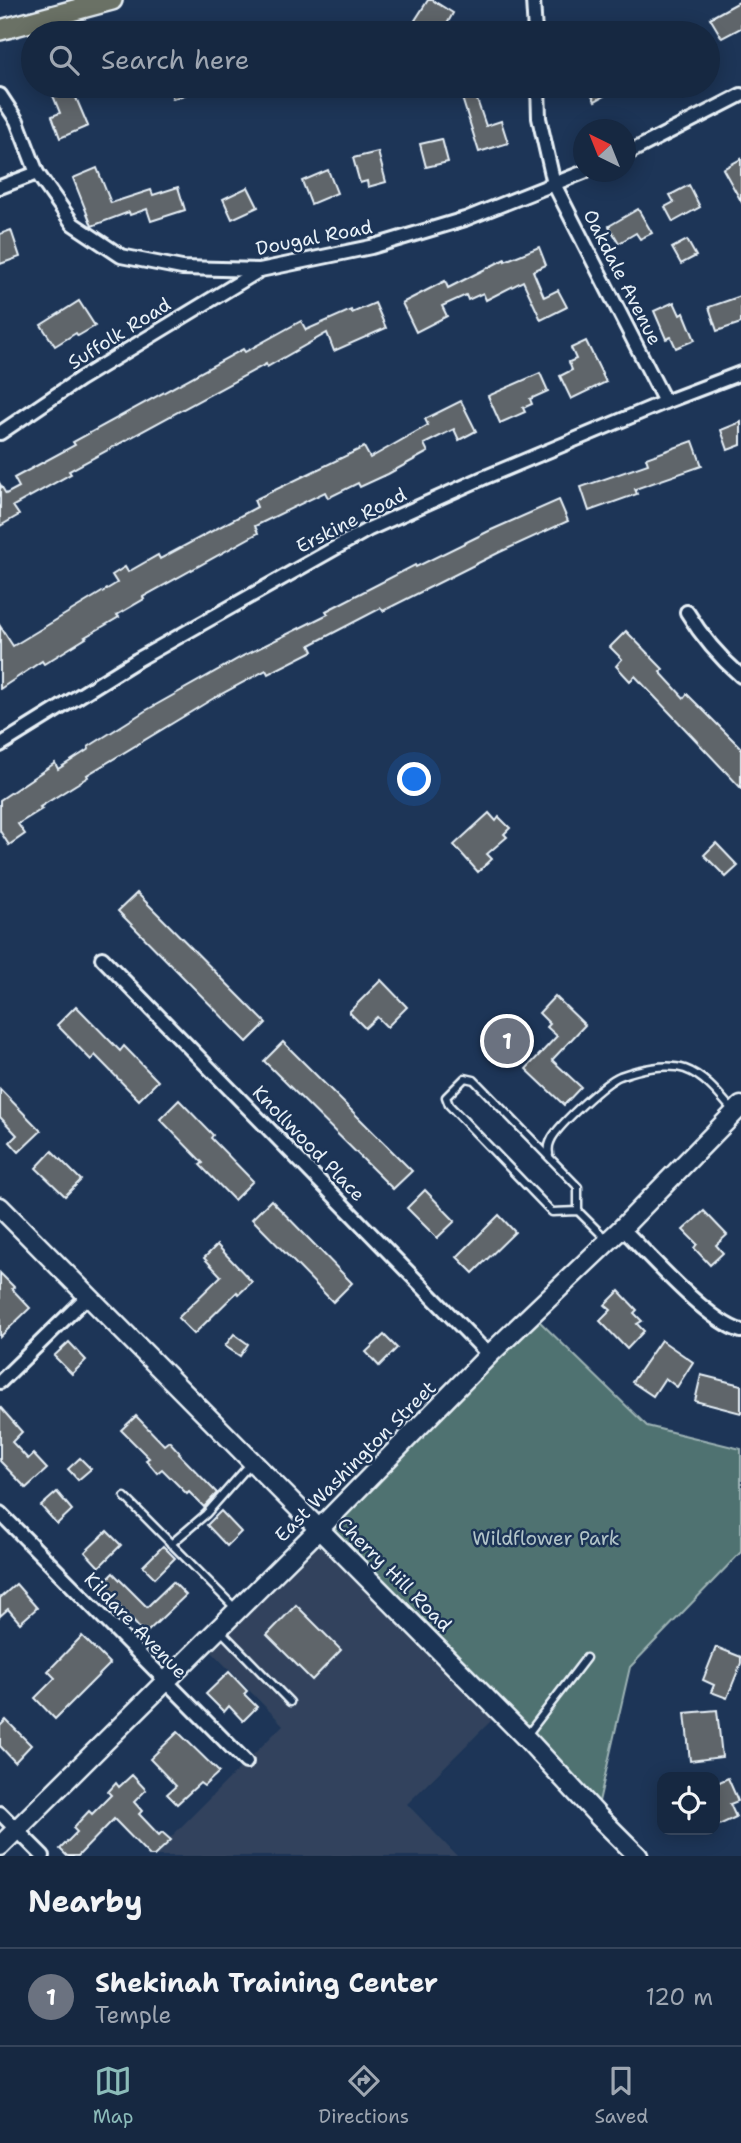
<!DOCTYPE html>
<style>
body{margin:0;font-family:"Shantell Sans",sans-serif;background:#1f3048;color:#f1f3f6}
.controls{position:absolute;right:21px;bottom:21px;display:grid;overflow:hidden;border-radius:14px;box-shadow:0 4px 18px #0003}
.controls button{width:63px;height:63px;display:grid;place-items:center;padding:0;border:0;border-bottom:2px solid #35445a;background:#162841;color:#f1f3f6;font:35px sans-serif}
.compass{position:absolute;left:573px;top:119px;width:63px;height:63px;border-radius:50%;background:#162841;box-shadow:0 4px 18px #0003;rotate:317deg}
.you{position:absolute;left:415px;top:780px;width:24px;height:24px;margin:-18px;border:5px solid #fff;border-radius:50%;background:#1a73e8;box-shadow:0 0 0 10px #1a73e833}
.badge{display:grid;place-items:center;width:46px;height:46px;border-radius:50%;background:#8bbbb9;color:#fff;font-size:23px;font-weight:700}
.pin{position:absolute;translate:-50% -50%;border:4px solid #fff;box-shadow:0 2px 7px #0006}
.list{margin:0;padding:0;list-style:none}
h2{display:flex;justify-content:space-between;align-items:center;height:91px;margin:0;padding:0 28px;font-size:30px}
h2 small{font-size:23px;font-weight:400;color:#9ea6b1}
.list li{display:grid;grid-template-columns:46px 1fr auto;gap:21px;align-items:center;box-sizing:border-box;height:98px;padding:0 28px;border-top:2px solid #35445a}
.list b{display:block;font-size:26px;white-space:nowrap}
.list p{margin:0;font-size:23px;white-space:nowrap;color:#9ea6b1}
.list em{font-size:23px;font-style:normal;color:#9ea6b1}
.icon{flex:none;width:38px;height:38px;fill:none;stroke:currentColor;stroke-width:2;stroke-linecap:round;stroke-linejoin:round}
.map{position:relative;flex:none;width:741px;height:1856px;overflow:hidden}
.search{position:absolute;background:#162841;box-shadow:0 4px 18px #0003;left:21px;right:21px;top:21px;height:77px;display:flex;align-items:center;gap:18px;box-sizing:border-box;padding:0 24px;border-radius:38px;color:#9ea6b1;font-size:26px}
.sheet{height:189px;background:#162841}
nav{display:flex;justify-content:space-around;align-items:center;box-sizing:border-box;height:98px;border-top:2px solid #35445a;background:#162841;font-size:19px;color:#9ea6b1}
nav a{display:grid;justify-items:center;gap:4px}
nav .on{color:#8bbbb9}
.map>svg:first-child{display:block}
.built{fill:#30435d}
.green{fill:#507271;stroke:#9cb2b4;stroke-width:2}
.building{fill:#5e656a;stroke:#e8f1f8;stroke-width:2}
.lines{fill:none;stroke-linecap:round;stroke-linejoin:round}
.lane-casing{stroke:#e8f1f8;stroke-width:11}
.street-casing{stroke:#e8f1f8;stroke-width:18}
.secondary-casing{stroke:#e8f1f8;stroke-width:23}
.primary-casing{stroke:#e8f1f8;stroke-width:24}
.lane{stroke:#1d3557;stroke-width:6}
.street{stroke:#1d3557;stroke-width:12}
.secondary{stroke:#1d3557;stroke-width:18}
.primary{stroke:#6b7165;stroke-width:19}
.labels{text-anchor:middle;stroke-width:5;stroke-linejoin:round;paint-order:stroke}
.street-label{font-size:19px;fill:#e8f1f8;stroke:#1d3557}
.park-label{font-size:19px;fill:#b3c5c9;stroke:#1d3557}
</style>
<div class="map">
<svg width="741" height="1856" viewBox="0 0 741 1856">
<rect width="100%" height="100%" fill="#1d3557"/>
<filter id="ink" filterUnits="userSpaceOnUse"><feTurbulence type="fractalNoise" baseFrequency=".0143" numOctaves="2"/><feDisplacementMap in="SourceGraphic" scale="14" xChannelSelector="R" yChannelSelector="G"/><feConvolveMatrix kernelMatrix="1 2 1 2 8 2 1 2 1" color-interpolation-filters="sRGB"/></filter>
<g filter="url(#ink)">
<polygon class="built" points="321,1536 497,1715 407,1804 457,1856 152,1856 283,1725 206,1646"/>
<polygon class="green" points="536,1318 647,1426 741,1449 741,1552 630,1667 598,1806 326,1527"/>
<g class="building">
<polygon points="428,0 432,0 453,13 447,24 463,33 433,33 414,22"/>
<polygon points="741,1 741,28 722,38 710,18"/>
<polygon points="71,86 88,126 60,138 52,116 60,113 52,93"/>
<polygon points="168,86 206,86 206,87 173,99"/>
<polygon points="587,86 621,86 595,101"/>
<polygon points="475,94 486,126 501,121 508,143 479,152 462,98"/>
<polygon points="442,139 448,162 426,167 420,144"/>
<polygon points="378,152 386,182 368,187 367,181 360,183 353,158"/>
<polygon points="741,159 741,201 723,169"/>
<polygon points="97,168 111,203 151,190 153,195 178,187 185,210 151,221 147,209 130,215 129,212 92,226 73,178"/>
<polygon points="328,170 337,193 311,204 302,181"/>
<polygon points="689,185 700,207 673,222 665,207 674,202 670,195"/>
<polygon points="248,187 258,207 232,219 223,199"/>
<polygon points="638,209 652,233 640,239 636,233 619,243 609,226"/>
<polygon points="11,230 20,257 0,264 0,234"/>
<polygon points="687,240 696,256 681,264 672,248"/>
<polygon points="539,247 546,265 533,271 544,297 558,290 567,307 541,320 523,281 486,300 483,293 468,300 466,295 442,306 447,316 416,332 402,303 445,281 448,288 505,259 505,261"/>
<polygon points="741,296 741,323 717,331 709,307"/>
<polygon points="79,301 95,326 78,336 76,333 55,346 41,325"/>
<polygon points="674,302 680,315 684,313 695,340 676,348 671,337 666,339 654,311"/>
<polygon points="375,303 386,328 334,351 327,333 267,367 266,364 69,471 71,474 13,506 19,515 0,526 0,484 6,494 19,487 14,478 75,445 73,442 243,349 245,352 301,321 306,330 351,310 352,313"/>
<polygon points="586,341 606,382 571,399 560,376 572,370 569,362 576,359 571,348"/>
<polygon points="540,373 548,391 530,399 532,404 523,408 525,412 500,423 488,396"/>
<polygon points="461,401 476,431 459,440 454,429 424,444 428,452 388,474 360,487 358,483 328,498 325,492 255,526 258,533 143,597 144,599 117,615 119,617 85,637 86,638 44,664 42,661 0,689 0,626 13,646 117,583 112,575 125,567 128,572 158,555 160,559 257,507 254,500 364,447 370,458 428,425 425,419"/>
<polygon points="741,422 741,445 728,450 721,430"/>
<polygon points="693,441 702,466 635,489 637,494 589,511 581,487 648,464 646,458"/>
<polygon points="559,500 568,521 500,552 383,611 381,608 310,645 313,651 268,674 266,670 214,698 87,775 88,777 40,807 42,809 18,824 25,834 9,845 0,831 0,800 55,763 58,769 89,749 88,747 145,711 243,656 328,614 326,611 415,565 416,567 489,531"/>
<polygon points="626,631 663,669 660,672 684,698 687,694 741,748 741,788 635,676 630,681 616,666 622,659 610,647"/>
<polygon points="489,813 496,821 499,817 510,828 504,834 507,837 487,854 492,859 478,872 454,845"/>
<polygon points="716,843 738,866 726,877 704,855"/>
<polygon points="137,893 266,1023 247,1042 118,911"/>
<polygon points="381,980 407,1007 387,1027 377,1017 365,1028 349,1012"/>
<polygon points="555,996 585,1025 552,1060 581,1087 564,1105 526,1069 557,1036 547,1027 550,1024 539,1013"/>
<polygon points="76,1006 120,1051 124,1046 158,1081 139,1100 95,1055 91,1060 57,1025"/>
<polygon points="283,1042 412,1171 393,1189 264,1061"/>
<polygon points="0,1089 41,1131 19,1152 10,1142 17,1135 0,1117"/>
<polygon points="179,1100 213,1135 211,1138 253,1181 234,1200 200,1165 203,1163 160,1119"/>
<polygon points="52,1151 81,1180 65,1196 36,1168"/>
<polygon points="425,1190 455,1221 437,1238 407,1208"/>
<polygon points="271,1200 352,1283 333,1302 252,1219"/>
<polygon points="704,1211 727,1235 716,1245 723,1253 710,1265 694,1248 697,1244 683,1230"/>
<polygon points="499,1215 515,1232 473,1273 457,1257"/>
<polygon points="217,1245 252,1282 239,1294 237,1292 194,1334 178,1318 221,1276 204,1258"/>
<polygon points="0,1273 14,1287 12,1289 30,1308 0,1337"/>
<polygon points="619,1291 637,1310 634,1313 642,1321 637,1324 644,1331 627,1349 600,1321 611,1310 605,1305"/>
<polygon points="234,1334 248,1344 240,1356 225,1346"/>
<polygon points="384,1335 397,1348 379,1366 366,1352"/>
<polygon points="661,1340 693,1362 677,1387 665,1378 653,1396 632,1382"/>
<polygon points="69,1342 86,1360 72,1374 54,1356"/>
<polygon points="701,1375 741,1385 741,1413 695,1401"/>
<polygon points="0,1407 22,1432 12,1442 28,1459 33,1454 47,1469 26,1488 0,1461"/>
<polygon points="136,1416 164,1445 169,1441 180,1453 179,1454 217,1493 204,1507 189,1492 187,1494 162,1469 157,1473 146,1460 149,1458 121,1430"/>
<polygon points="80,1458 91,1469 78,1480 68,1469"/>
<polygon points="57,1492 72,1510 57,1524 41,1506"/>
<polygon points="221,1511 241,1532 227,1546 207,1525"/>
<polygon points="107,1531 121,1545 99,1567 85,1552"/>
<polygon points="163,1546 175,1558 155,1578 143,1566"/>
<polygon points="113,1573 147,1607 173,1582 186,1595 145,1634 100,1586"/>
<polygon points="16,1584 37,1608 20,1623 8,1609 0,1616 0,1598"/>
<polygon points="296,1605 341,1650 312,1680 267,1635"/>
<polygon points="82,1636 110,1664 55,1719 35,1698 55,1678 48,1671"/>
<polygon points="716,1647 741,1657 741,1663 727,1698 711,1692 714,1685 703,1680"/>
<polygon points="229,1672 247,1691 244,1694 257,1707 243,1721 229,1706 224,1712 206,1694"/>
<polygon points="717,1710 722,1757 690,1761 685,1713"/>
<polygon points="6,1720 31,1745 15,1762 0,1746 0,1726"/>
<polygon points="178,1732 219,1772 204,1786 200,1783 177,1804 167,1794 176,1786 150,1759"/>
<polygon points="132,1775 146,1790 134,1802 142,1811 139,1814 159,1835 162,1832 171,1840 154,1856 150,1856 114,1819 78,1856 67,1856 60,1849 77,1832 73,1828 89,1811 92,1814 111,1795 108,1792 116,1783 119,1787"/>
<polygon points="728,1778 738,1801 730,1804 736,1817 715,1827 715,1784"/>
</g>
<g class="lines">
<defs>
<g id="lane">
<path d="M549,1154C548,1147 549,1144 552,1138C560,1124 605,1082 620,1076C639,1069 666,1063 685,1069C705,1076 721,1097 734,1112"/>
<polyline points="578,1211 552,1212 449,1105 446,1097 465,1078 474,1080 578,1187 578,1211 607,1240"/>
<polyline points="125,1497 236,1609"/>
<polyline points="171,1544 206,1514 251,1463"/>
<polyline points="220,1630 290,1702"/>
<polyline points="527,1735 586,1658"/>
</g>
<g id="street">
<polyline points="533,0 535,33"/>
<polyline points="538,86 539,118 554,184 665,402"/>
<polyline points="0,95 17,121 37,173 73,224 121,256 182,268 260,270 371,247 465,219 584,172"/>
<polyline points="626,154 741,95"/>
<polyline points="0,187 37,173"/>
<polyline points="0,433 80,379 260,270"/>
<path d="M687,612C702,637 719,657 741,676"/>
<polyline points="0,745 137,660 369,529 483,478 665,402 741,373"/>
<polyline points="102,958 489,1355"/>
<path d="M622,1228C648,1254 708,1322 741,1331"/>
<polyline points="0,1382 89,1295"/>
<polyline points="0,1513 246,1762"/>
<polyline points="0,1813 43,1856"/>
</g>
<g id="secondary">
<polyline points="0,1207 525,1737 599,1817 638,1856"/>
<polyline points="0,1846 320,1528 489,1355 622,1228 741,1106"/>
</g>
<polyline id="primary" points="0,30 112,0"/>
</defs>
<use href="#lane" class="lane-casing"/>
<use href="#street" class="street-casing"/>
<use href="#secondary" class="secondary-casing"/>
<use href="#primary" class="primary-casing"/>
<use href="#lane" class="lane"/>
<use href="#street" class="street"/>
<use href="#secondary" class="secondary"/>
<use href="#primary" class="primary"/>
</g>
</g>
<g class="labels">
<g class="street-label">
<text transform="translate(314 237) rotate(-11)" y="7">Dougal Road</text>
<text transform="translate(623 277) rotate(63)" y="7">Oakdale Avenue</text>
<text transform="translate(119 333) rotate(-32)" y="7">Suffolk Road</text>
<text transform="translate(351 520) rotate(-27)" y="7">Erskine Road</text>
<text transform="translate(309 1143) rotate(46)" y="7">Knollwood Place</text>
<text transform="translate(355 1461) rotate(-45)" y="7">East Washington Street</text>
<text transform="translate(395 1574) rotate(45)" y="7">Cherry Hill Road</text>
<text transform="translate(136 1625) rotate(46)" y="7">Kildare Avenue</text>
</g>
<g class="park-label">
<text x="546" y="1545">Wildflower Park</text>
</g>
</g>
</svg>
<div class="controls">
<button><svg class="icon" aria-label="locate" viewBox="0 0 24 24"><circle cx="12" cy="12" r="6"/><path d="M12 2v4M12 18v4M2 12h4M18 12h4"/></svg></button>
</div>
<svg class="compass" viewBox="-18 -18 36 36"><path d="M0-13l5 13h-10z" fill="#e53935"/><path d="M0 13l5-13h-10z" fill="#9ea6b1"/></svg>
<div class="you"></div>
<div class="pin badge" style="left:507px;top:1041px;background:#6b7280">1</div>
<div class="search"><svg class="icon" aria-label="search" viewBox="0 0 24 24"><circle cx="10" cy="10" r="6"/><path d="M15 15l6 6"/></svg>Search here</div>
</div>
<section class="sheet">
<h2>Nearby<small></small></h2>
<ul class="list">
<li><span class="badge" style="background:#6b7280">1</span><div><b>Shekinah Training Center</b><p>Temple</p></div><em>120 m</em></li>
</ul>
</section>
<nav>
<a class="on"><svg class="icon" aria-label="map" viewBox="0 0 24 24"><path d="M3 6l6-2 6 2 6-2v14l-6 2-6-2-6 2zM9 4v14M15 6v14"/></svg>Map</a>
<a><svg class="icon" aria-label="directions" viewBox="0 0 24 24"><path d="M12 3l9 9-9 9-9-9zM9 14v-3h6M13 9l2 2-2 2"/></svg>Directions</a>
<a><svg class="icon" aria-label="saved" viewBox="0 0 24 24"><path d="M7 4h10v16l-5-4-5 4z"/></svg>Saved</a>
</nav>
